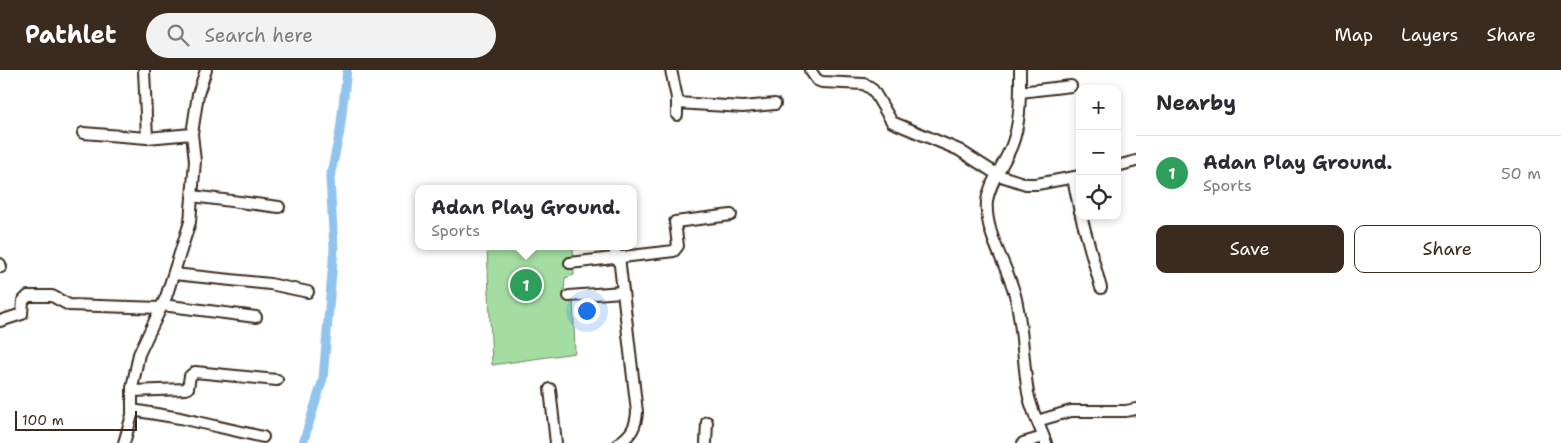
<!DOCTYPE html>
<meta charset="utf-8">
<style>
body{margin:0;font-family:"Shantell Sans",sans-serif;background:#f2f2f3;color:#2b2b33}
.controls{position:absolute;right:15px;top:15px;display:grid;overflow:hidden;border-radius:10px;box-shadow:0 2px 8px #0003}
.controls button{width:45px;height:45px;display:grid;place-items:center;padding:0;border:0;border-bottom:1px solid #e1e1e2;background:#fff;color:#2b2b33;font:25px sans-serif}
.scale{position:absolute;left:15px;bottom:12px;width:122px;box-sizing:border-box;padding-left:5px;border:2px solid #3b2a1e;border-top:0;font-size:14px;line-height:18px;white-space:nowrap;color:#3b2a1e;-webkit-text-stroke:4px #fff;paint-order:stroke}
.you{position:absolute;left:586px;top:240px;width:18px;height:18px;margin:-12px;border:4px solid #fff;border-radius:50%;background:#1a73e8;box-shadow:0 0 0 8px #1a73e833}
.badge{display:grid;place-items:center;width:32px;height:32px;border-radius:50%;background:#3b2a1e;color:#fff;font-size:16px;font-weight:700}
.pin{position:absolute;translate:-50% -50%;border:2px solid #fff;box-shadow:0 1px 5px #0006}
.popup{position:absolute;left:415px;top:115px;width:222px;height:65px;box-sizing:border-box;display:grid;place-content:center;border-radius:10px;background:#fff;filter:drop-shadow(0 1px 4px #0005);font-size:16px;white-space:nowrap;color:#7c7c81}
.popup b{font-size:19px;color:#2b2b33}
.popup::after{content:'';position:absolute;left:50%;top:100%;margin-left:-10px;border:10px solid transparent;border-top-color:#fff}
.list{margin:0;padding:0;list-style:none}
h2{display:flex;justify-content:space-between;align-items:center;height:65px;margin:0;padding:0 20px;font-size:21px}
h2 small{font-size:16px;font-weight:400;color:#7c7c81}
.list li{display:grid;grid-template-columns:32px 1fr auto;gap:15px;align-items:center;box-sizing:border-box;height:75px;padding:0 20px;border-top:1px solid #e1e1e2}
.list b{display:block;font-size:19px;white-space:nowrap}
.list p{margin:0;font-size:16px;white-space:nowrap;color:#7c7c81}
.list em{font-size:16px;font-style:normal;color:#7c7c81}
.actions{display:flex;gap:10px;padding:15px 20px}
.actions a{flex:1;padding:11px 0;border:1px solid #3b2a1e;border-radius:10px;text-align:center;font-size:18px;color:#3b2a1e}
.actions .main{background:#3b2a1e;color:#fff}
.icon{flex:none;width:28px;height:28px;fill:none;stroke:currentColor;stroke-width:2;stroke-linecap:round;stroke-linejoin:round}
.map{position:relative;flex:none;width:1136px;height:373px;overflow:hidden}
header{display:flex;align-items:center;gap:30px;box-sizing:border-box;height:70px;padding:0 25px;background:#3b2a1e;color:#fff}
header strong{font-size:24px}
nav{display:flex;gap:28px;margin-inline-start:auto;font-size:18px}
.search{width:350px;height:45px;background:#f2f2f3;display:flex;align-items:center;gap:12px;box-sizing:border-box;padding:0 18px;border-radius:28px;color:#7c7c81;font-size:19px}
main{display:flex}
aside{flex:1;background:#fff}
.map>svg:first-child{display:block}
.green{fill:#a4dda2;stroke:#708460}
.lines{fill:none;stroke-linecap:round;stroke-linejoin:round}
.canal{stroke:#91c4ed;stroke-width:9}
.minor-casing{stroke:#3b2a1e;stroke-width:14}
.minor{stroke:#fff;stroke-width:10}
</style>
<header>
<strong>Pathlet</strong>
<div class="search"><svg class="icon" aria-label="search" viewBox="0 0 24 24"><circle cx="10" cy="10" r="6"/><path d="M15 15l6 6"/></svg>Search here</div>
<nav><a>Map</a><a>Layers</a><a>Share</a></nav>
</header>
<main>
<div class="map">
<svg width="1136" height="373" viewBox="0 0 1136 373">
<rect width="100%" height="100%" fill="#fff"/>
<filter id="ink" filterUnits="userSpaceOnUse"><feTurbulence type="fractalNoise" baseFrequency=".02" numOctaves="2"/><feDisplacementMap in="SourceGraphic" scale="10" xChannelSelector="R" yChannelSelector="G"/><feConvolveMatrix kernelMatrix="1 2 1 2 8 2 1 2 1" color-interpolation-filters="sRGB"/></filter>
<g filter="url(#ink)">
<polygon class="green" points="487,176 573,176 574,205 565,208 564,223 573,225 575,283 492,295"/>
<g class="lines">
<polyline class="canal" points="303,373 323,309 334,179 330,108 340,61 347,0"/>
<defs>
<g id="minor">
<polyline points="144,0 147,68"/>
<polyline points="671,0 677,28 677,45"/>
<polyline points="810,0 817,10 822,12 864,14 873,20 892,52 959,80 998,105 1026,114 1037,114 1080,106"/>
<path d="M1020,0C1020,25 1021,51 1012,75C1005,93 990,111 987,131C984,164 1009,197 1016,229C1023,260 1023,292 1028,323C1031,340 1040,356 1046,373"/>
<polyline points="1020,22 1071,16"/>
<polyline points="677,33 743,37 775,34"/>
<polyline points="83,63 147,68 192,64"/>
<polyline points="1117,96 1136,91"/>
<polyline points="1073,108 1080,142"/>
<polyline points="192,126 279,137"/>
<polyline points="1081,146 1101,218"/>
<polyline points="614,176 616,187"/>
<polyline points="570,193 674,181 678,176 675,152 731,145"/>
<polyline points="0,194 1,197"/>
<polyline points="174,204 270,214 308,222"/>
<polyline points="569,226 622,222"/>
<polyline points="162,235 256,247"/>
<polyline points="0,251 22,244 23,231 28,226 52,226 69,235 161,238"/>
<polyline points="550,319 556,373"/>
<polyline points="132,321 185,319 188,318 190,306 195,302 277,310"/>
<polyline points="132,340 180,348 263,367"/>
<polyline points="1037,351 1071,341 1126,341 1136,339"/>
<polyline points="124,373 132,345 132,318 139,284 166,227 190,152 195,91 192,64 198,24 206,0"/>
<path d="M619,373C631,365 636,357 637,342L619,187"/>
<polyline points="706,373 707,352"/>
<polyline points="1023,373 1043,367"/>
</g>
</defs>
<use href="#minor" class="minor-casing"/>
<use href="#minor" class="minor"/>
</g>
</g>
</svg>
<div class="controls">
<button>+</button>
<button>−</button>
<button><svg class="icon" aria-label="locate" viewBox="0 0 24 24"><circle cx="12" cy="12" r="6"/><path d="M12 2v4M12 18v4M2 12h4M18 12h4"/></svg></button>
</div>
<div class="scale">100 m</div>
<div class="you"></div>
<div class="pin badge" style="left:526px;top:215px;background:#2e9e5b">1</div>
<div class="popup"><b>Adan Play Ground.</b>Sports</div>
</div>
<aside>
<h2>Nearby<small></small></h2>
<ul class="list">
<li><span class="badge" style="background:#2e9e5b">1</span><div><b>Adan Play Ground.</b><p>Sports</p></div><em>50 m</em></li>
</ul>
<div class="actions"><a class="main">Save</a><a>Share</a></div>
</aside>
</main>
